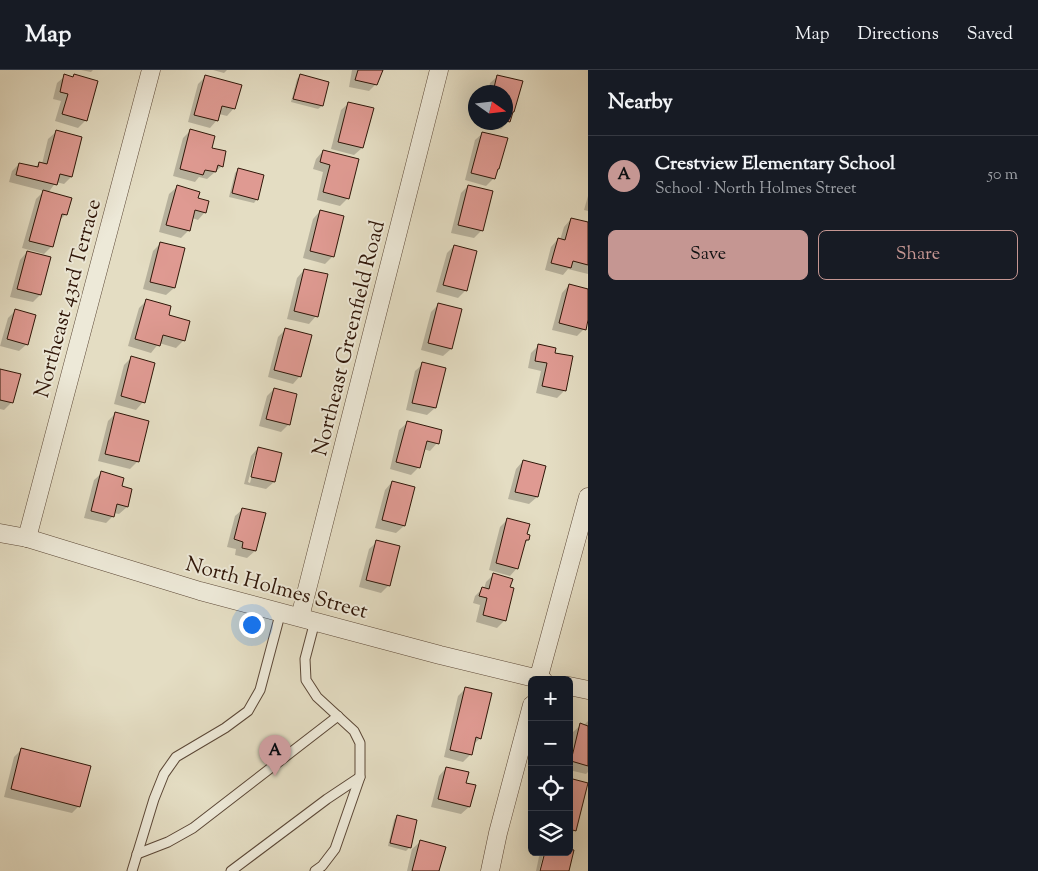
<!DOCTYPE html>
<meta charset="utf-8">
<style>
body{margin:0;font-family:"Sorts Mill Goudy",serif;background:#242831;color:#f1f3f6}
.controls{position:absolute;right:15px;bottom:15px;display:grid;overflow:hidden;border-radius:8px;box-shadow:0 5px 20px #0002}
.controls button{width:45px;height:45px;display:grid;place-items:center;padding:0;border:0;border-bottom:1px solid #363941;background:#171b24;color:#f1f3f6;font:25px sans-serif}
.compass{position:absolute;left:468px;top:15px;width:45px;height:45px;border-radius:50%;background:#171b24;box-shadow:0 5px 20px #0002;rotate:104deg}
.you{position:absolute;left:251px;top:554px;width:18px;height:18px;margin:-12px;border:4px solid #fff;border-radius:50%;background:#1a73e8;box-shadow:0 0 0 8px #1a73e833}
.badge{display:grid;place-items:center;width:32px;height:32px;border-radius:50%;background:#c59692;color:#111;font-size:16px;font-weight:700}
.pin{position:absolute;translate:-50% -41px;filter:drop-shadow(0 1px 2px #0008)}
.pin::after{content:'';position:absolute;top:26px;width:18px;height:15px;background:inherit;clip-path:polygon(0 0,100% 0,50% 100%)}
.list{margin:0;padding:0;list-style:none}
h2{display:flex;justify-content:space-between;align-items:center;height:65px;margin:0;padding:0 20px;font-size:21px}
h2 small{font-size:16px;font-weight:400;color:#9ea1a6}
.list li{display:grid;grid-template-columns:32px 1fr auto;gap:15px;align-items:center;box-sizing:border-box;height:80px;padding:0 20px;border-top:1px solid #363941}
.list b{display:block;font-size:19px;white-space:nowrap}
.list p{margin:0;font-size:16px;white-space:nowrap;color:#9ea1a6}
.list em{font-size:16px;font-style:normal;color:#9ea1a6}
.actions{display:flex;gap:10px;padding:15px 20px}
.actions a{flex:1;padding:11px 0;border:1px solid #c59692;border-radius:8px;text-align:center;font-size:18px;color:#c59692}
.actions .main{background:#c59692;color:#111}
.icon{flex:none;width:28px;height:28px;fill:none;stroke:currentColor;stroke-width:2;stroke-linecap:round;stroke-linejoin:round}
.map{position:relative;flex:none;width:588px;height:801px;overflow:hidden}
header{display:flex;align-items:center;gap:30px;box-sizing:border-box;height:70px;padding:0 25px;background:#171b24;border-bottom:1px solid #363941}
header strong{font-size:24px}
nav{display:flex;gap:28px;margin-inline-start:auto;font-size:18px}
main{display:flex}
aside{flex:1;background:#171b24}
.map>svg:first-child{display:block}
.shadow{fill:#0003;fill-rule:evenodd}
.building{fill:#df9a92;stroke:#2f1608}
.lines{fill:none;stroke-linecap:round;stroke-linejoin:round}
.lane-casing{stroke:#5c4837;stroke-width:11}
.street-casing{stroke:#5c4837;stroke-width:19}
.lane{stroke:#ede9d8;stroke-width:9}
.street{stroke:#ede9d8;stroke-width:18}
.labels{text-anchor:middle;stroke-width:4;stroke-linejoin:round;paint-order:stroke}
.street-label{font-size:21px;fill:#2f1608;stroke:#ede9d8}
</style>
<header>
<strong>Map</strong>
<nav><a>Map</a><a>Directions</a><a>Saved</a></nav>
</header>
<main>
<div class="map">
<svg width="588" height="801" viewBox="0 0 588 801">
<rect width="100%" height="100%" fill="#e4ddc3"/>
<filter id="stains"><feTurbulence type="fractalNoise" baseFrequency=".004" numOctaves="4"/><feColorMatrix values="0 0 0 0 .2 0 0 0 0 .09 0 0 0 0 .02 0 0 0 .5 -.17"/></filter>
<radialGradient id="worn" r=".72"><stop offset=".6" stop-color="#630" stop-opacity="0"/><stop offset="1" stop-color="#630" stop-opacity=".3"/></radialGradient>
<g class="shadow">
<polygon points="81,0 93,0 91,2"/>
<polygon points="213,0 227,0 224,3"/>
<polygon points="352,0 382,0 376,14 369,21 349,17"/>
<polygon points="74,5 86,50 78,58 55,51 61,31 53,29 57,13 65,6 72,8"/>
<polygon points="300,6 322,36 318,39 291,32 297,9"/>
<polygon points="498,6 521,12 509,51 501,59 480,53 506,52 506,22 488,22 490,13"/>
<polygon points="205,7 234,38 227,46 219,44 217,50 210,58 188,52 198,14"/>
<polygon points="349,33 362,78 354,85 331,79 341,40"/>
<polygon points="190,61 211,79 222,96 207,109 199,107 195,112 173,106 183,68"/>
<polygon points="56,62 71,107 64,114 56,112 48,123 66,144 58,152 52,176 44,184 22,178 36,129 44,121 9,112 12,101 19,94 35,98 39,93 42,94 48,69"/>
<polygon points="483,63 498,99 496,102 494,108 486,116 465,110 475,70"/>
<polygon points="323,81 348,128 340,136 317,130 323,102 313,99 316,89"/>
<polygon points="238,100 257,129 254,133 229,127 235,103"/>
<polygon points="468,116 491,122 481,161 474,168 451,163 461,123"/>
<polygon points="177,117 197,129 205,142 198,150 192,148 189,160 181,168 159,162 169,124"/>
<polygon points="588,126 588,141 584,140"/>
<polygon points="320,141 333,186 325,194 303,188 313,149"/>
<polygon points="571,149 588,154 588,204 568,199 563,205 545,200 551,177 558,169 560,170 564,157"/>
<polygon points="161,173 174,218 166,225 143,219 153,181"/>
<polygon points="454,176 466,220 458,228 436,222 447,183"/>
<polygon points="27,182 40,225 33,232 10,227 20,190"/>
<polygon points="304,200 316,246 309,254 287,249 297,208"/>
<polygon points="569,215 588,220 588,245 584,259 577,266 552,260 562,223"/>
<polygon points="146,231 167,246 184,270 176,278 159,273 151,283 128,276 139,238"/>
<polygon points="438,235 461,240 451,279 443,286 421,280 431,242"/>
<polygon points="16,240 27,274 19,281 0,276 8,248"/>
<polygon points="286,259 300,306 293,314 268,307 278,267"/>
<polygon points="539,275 554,284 564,321 557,328 536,323 541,301 528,298 531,283"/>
<polygon points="131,288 143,332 136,340 114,334 124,295"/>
<polygon points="423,294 444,299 435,338 427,345 406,340 415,301"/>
<polygon points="0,300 19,305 11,333 4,340 0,339"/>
<polygon points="274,319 289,354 281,362 259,356 267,326"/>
<polygon points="116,343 137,392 130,399 98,391 108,351"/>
<polygon points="407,353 437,373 430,381 423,379 419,397 411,405 390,399 399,360"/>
<path d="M258,378L280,384L274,412L266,419L244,414L251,386ZM255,385H257L250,413L248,412Z"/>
<polygon points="523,391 544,397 537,427 529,434 508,429 516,399"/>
<polygon points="102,403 120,417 127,437 119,444 114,443 113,446 106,453 84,448 94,410"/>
<polygon points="392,412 413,418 404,456 396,463 375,458 385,420"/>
<polygon points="243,439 264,444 255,481 247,488 235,485 236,479 227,477 235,446"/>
<polygon points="507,450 526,465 528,470 524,474 517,498 510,506 489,500 500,457"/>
<polygon points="377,472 389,515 381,523 359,517 369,479"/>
<polygon points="493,505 505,550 497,558 476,552 480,535 473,533 475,526 482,519 484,519 486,512"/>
<polygon points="465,619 480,668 473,675 471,684 463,692 444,687 458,626"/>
<polygon points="588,651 588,702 586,704 569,700 569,678 573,662 581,655 583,656"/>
<polygon points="21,680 79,736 72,743 4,727 14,687"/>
<polygon points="446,698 465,714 474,716 469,737 461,744 431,737 439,706"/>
<polygon points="569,710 575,760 569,766"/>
<polygon points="397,746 410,777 406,781 388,776 394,750"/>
<polygon points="420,772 438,801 407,801 412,779"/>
<polygon points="540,782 544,782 539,801 536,801"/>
</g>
<g class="building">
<polygon points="358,0 383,0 377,15 355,10"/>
<polygon points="64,4 73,7 74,4 98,11 87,51 62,44 68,24 60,22"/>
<polygon points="300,4 329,12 323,36 293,29"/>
<polygon points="205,5 242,15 235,39 222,36 218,51 194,45"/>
<polygon points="497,5 523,11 514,42 513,42 510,52 506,51 506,22 493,22"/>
<polygon points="348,32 374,38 363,78 338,72"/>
<polygon points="190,59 215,66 212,78 226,81 223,97 218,95 216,102 205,100 203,105 180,99"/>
<polygon points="56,60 82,67 72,107 60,104 57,115 16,105 19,93 38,97 39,92 47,94"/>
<polygon points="482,62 508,68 499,99 498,99 495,109 471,103"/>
<polygon points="323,80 359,89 349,129 323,122 330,95 320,92"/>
<polygon points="238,98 264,105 258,130 232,123"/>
<polygon points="177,115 200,122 198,128 209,131 206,143 195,140 190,161 166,155"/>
<polygon points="468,115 493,121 483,161 458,155"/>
<polygon points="43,120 72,128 67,145 62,144 53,177 29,171"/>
<polygon points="320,140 344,146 334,187 310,181"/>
<polygon points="571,148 588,152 588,195 573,191 571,198 551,193 558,168 565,170"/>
<polygon points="160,172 185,178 175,218 150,212"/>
<polygon points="454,175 477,181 467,221 443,215"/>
<polygon points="27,181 51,187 41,225 17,219"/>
<polygon points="304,199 328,204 318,247 294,241"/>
<polygon points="569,214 588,219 588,250 586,260 559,253"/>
<polygon points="146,229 171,236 169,245 190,251 185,271 163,265 160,276 135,269"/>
<polygon points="438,233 462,239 452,279 428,273"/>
<polygon points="15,239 36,245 28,275 7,269"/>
<polygon points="285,258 312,265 301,307 274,300"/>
<polygon points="538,274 556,278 555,283 573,286 566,321 542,316 547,293 535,291"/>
<polygon points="131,286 155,293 145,333 121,326"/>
<polygon points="422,292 446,298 436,338 412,333"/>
<polygon points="0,299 21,304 13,333 0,330"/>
<polygon points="274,318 297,324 290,355 266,349"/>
<polygon points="115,342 149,351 139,392 105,384"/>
<polygon points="407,351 442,360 439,374 427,371 420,398 396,392"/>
<polygon points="258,377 282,383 275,412 251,407"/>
<polygon points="523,390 546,396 538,427 515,422"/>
<polygon points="101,401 124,408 122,416 132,419 128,437 117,434 114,447 91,441"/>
<polygon points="392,411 415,417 405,456 382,450"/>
<polygon points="242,438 266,443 256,481 242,478 243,472 234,469"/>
<polygon points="507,448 530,454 527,464 530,465 529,470 526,470 518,499 496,493"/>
<polygon points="376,470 400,476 390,516 366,510"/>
<polygon points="493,503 513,509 510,517 514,518 506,551 483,545 487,528 479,526 482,517 489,519"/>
<polygon points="465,617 492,623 481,669 476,667 472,685 450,680"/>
<polygon points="580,653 588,656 588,696 571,691"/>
<polygon points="21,678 91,696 80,737 11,719"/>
<polygon points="446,697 469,702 466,713 476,715 470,737 438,729"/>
<polygon points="569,708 588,713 576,761 569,759"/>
<polygon points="397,745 417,750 411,778 390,773"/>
<polygon points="420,770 446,777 439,801 412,801"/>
<polygon points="569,779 574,780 569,801 540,801 545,782 569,782"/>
</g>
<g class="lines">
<defs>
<g id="lane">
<polyline points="137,784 168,772 193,758 338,646"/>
<polyline points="132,801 154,729 164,704 176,687 225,658 248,641 260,620 281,541"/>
<polyline points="231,801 327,729 360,707"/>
<polyline points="315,801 322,796 335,779 360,707 360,673 354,661 317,627 306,610 305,589 315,551"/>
</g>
<g id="street">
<polyline points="0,463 27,468 200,521 440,585 543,610"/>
<polyline points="27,468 151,0"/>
<polyline points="300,547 439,0"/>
<polyline points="538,610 588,427"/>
<polyline points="569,616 588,620"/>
<polyline points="490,801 498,763 532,635"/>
</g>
</defs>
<use href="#lane" class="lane-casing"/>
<use href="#street" class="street-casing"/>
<use href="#lane" class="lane"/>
<use href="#street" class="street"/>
</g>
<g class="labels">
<g class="street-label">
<text transform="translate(67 228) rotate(-75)" y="7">Northeast 43rd Terrace</text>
<text transform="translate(348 268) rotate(-76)" y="7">Northeast Greenfield Road</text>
<text transform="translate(277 517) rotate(15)" y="7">North Holmes Street</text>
</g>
</g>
<rect width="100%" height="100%" filter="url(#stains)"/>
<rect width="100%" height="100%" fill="url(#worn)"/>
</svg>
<div class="controls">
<button>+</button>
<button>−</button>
<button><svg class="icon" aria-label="locate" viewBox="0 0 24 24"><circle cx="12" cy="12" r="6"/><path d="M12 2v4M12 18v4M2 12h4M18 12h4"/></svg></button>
<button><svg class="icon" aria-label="layers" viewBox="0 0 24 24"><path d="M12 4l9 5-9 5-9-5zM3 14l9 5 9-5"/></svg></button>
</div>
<svg class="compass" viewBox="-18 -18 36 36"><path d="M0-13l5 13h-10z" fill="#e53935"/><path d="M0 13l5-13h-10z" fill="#9ea1a6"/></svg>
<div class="you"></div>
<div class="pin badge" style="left:275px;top:706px">A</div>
</div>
<aside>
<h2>Nearby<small></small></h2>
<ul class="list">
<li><span class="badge">A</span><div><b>Crestview Elementary School</b><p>School · North Holmes Street</p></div><em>50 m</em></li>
</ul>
<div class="actions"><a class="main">Save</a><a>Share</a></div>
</aside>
</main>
